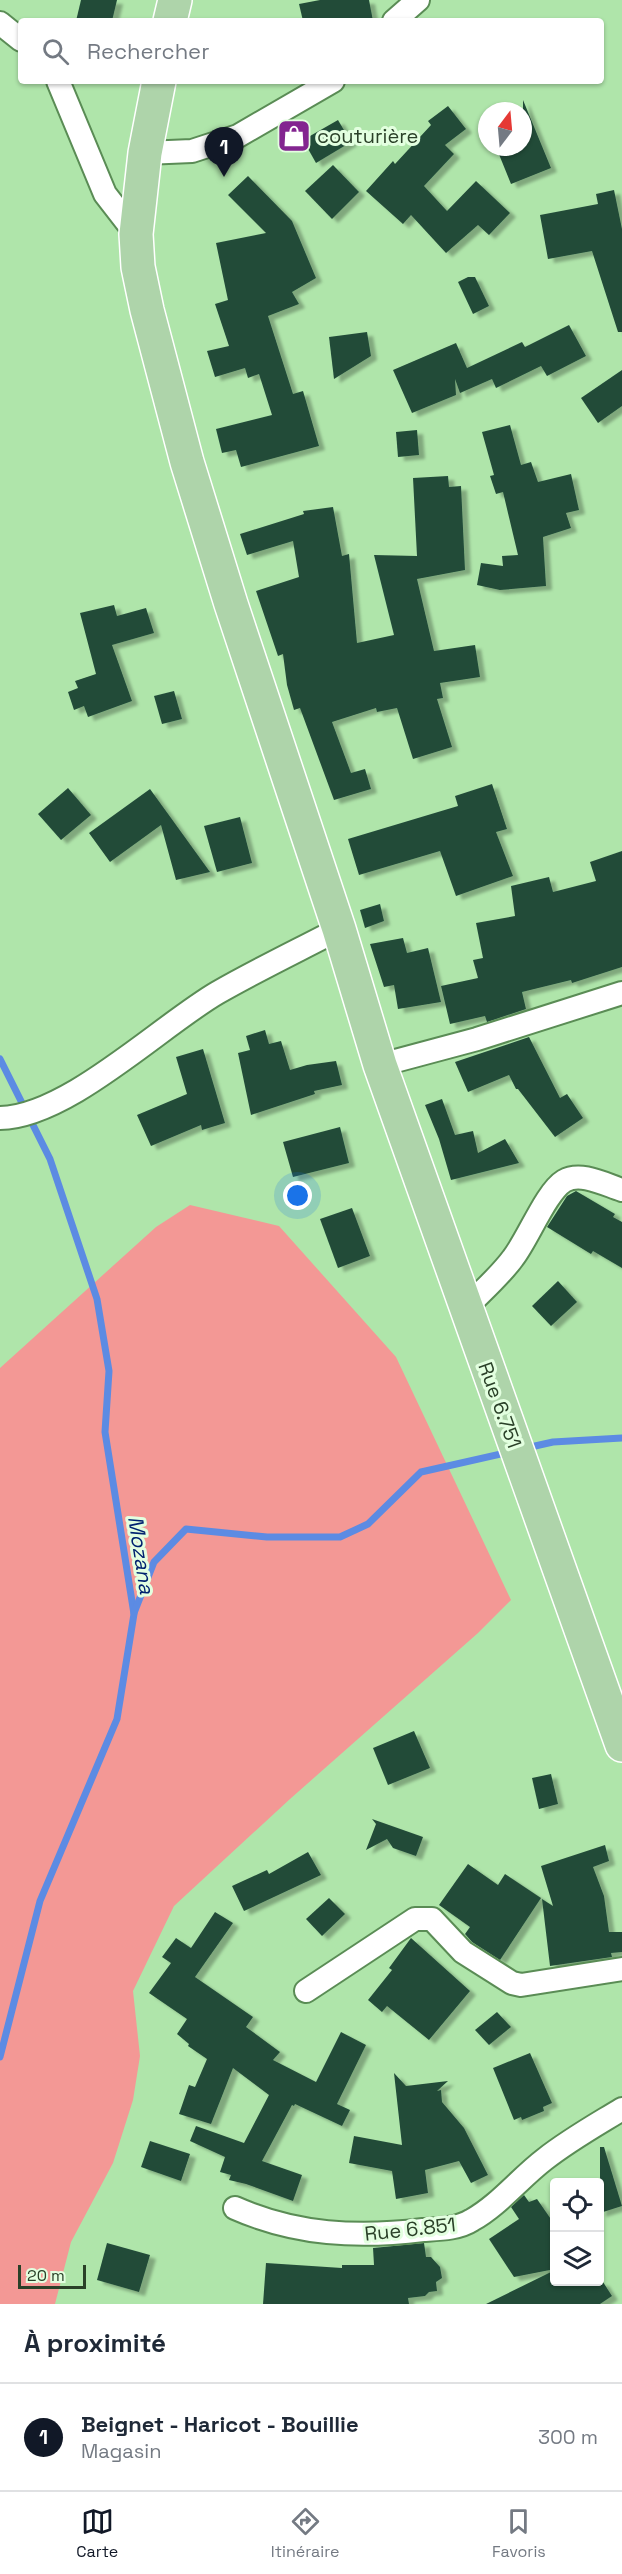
<!DOCTYPE html>
<html lang="fr">
<meta charset="utf-8">
<style>
body{margin:0;font-family:"Space Grotesk",sans-serif;background:#f2f2f3;color:#1f2937}
.controls{position:absolute;right:18px;bottom:18px;display:grid;overflow:hidden;border-radius:6px;box-shadow:0 2px 4px #0004}
.controls button{width:54px;height:54px;display:grid;place-items:center;padding:0;border:0;border-bottom:2px solid #e0e1e3;background:#fff;color:#1f2937;font:30px sans-serif}
.compass{position:absolute;left:478px;top:102px;width:54px;height:54px;border-radius:50%;background:#fff;box-shadow:0 2px 4px #0004;rotate:16deg}
.scale{position:absolute;left:18px;bottom:15px;width:68px;box-sizing:border-box;padding-left:6px;border:3px solid #2a4028;border-top:0;font-size:16px;line-height:21px;white-space:nowrap;color:#2a4028;-webkit-text-stroke:4px #e3ffe0;paint-order:stroke}
.you{position:absolute;left:298px;top:1196px;width:21px;height:21px;margin:-15px;border:4px solid #fff;border-radius:50%;background:#1a73e8;box-shadow:0 0 0 9px #1a73e833}
.badge{display:grid;place-items:center;width:39px;height:39px;border-radius:50%;background:#111827;color:#fff;font-size:20px;font-weight:700}
.pin{position:absolute;translate:-50% -50px;filter:drop-shadow(0 2px 3px #0008)}
.pin::after{content:'';position:absolute;top:32px;width:21px;height:18px;background:inherit;clip-path:polygon(0 0,100% 0,50% 100%)}
.list{margin:0;padding:0;list-style:none}
h2{display:flex;justify-content:space-between;align-items:center;height:78px;margin:0;padding:0 24px;font-size:26px}
h2 small{font-size:20px;font-weight:400;color:#747a83}
.list li{display:grid;grid-template-columns:39px 1fr auto;gap:18px;align-items:center;box-sizing:border-box;height:108px;padding:0 24px;border-top:2px solid #e0e1e3}
.list b{display:block;font-size:22px;white-space:nowrap}
.list p{margin:0;font-size:20px;white-space:nowrap;color:#747a83}
.list em{font-size:20px;font-style:normal;color:#747a83}
.icon{flex:none;width:33px;height:33px;fill:none;stroke:currentColor;stroke-width:2;stroke-linecap:round;stroke-linejoin:round}
.map{position:relative;flex:none;width:622px;height:2304px;overflow:hidden}
.search{position:absolute;background:#fff;box-shadow:0 2px 4px #0004;left:18px;right:18px;top:18px;height:66px;display:flex;align-items:center;gap:15px;box-sizing:border-box;padding:0 21px;border-radius:6px;color:#747a83;font-size:22px}
.sheet{height:186px;background:#fff}
nav{display:flex;justify-content:space-around;align-items:center;box-sizing:border-box;height:84px;border-top:2px solid #e0e1e3;background:#fff;font-size:16px;color:#747a83}
nav a{display:grid;justify-items:center;gap:3px}
nav .on{color:#111827}
.map>svg:first-child{display:block}
.green{fill:#f39895}
.lines{fill:none;stroke-linecap:round;stroke-linejoin:round}
.stream{stroke:#5c8be3;stroke-width:7}
.building{fill:#224c39;filter:url(#shadow)}
.minor-casing{stroke:#5a8c55;stroke-width:26}
.primary-casing{stroke:#fff;stroke-width:36}
.minor{stroke:#fff;stroke-width:22}
.primary{stroke:#aed4aa;stroke-width:33}
.labels{text-anchor:middle;stroke-width:6;stroke-linejoin:round;paint-order:stroke}
.poi-label{font-size:20px;fill:#2a4028;stroke:#e3ffe0;text-anchor:start}
.street-label{font-size:20px;fill:#2a4028;stroke:#e3ffe0}
.water-label{font-size:21px;font-style:italic;fill:#00226f;stroke:#e3ffe0}
</style>
<div class="map">
<svg width="622" height="2304" viewBox="0 0 622 2304">
<defs>
<filter id="shadow"><feDropShadow dx="6" dy="4" stdDeviation="1.5" flood-color="#0004"/></filter>
</defs>
<rect width="100%" height="100%" fill="#afe5aa"/>
<polygon class="green" points="190,1205 279,1226 396,1357 511,1600 478,1633 290,1799 174,1906 133,1991 140,2056 133,2100 113,2163 71,2242 55,2304 0,2304 0,1368 156,1227"/>
<g class="lines">
<g class="stream">
<polyline points="0,1059 50,1159 97,1299 109,1371 105,1432 134,1614 117,1719 40,1901 0,2057"/>
<polyline points="526,1448 553,1442 622,1438"/>
<polyline points="134,1613 154,1562 186,1529 267,1537 340,1537 368,1524 421,1472 510,1452"/>
</g>
</g>
<g class="building">
<polygon points="81,0 117,0 112,21 76,21"/>
<polygon points="320,0 369,0 373,21 303,21 299,4"/>
<polygon points="523,100 551,168 511,184 496,147 523,147"/>
<polygon points="448,106 466,129 445,145 454,154 424,186 447,211 476,181 510,213 489,235 478,225 446,253 411,215 403,224 366,191 393,161 395,164 431,125 428,121"/>
<polygon points="338,120 351,142 316,163 303,140"/>
<polygon points="333,165 359,192 332,219 305,191"/>
<polygon points="248,176 292,221 316,278 292,292 299,304 268,316 293,394 303,391 319,446 241,467 236,450 222,453 216,429 272,415 259,374 248,378 245,368 215,377 207,351 229,346 215,304 228,300 216,243 266,233 228,195"/>
<polygon points="614,190 622,229 622,332 618,332 592,251 548,259 540,215 598,204 596,194"/>
<polygon points="468,277 475,277 489,306 473,314 458,282"/>
<polygon points="569,325 586,356 547,376 541,366 496,388 492,379 460,393 455,379 456,395 412,413 393,370 456,343 467,368 522,342 525,347"/>
<polygon points="367,332 371,356 334,379 329,337"/>
<polygon points="622,370 622,406 598,423 581,398"/>
<polygon points="510,425 521,465 531,462 538,482 571,474 579,510 566,513 571,528 543,537 546,586 500,590 477,585 481,563 503,566 502,556 518,555 503,492 496,494 490,476 494,475 482,432"/>
<polygon points="417,430 419,455 398,457 396,432"/>
<polygon points="448,476 449,487 461,486 465,570 417,579 434,651 475,645 480,677 440,683 443,698 437,699 452,747 413,759 397,708 377,712 376,708 332,722 351,773 365,769 371,789 334,800 300,708 294,710 287,685 283,654 278,656 256,591 299,577 293,541 247,555 240,534 304,514 303,511 333,507 342,556 349,554 357,643 394,635 374,555 417,556 413,478"/>
<polygon points="114,605 117,616 146,608 154,633 112,645 132,701 88,717 84,706 74,710 68,692 78,688 75,681 96,674 80,613"/>
<polygon points="174,691 182,719 162,724 154,696"/>
<polygon points="492,784 507,829 496,832 513,876 456,896 440,851 359,875 348,839 458,806 455,796"/>
<polygon points="68,788 91,815 61,840 38,814"/>
<polygon points="150,789 171,818 210,872 176,880 161,825 110,862 89,833"/>
<polygon points="240,817 252,863 217,872 204,826"/>
<polygon points="622,851 622,967 572,983 571,980 522,992 526,1009 487,1022 485,1016 450,1024 441,986 478,978 473,960 483,958 476,923 515,916 511,886 549,877 553,892 596,881 590,862"/>
<polygon points="380,904 384,921 365,928 360,910"/>
<polygon points="403,938 407,953 428,948 441,1002 398,1009 394,985 384,987 370,944"/>
<polygon points="265,1030 269,1044 281,1041 290,1070 307,1065 336,1061 342,1085 314,1091 315,1094 251,1115 238,1053 250,1050 246,1036"/>
<polygon points="529,1037 560,1098 567,1094 583,1118 555,1137 518,1089 516,1089 509,1075 468,1092 455,1062"/>
<polygon points="203,1049 225,1123 202,1130 201,1125 151,1146 137,1115 187,1094 176,1057"/>
<polygon points="442,1099 455,1135 473,1131 478,1153 505,1139 519,1163 451,1180 439,1139 425,1105"/>
<polygon points="340,1127 349,1163 293,1177 283,1142"/>
<polygon points="576,1191 615,1214 613,1217 622,1222 622,1268 593,1251 591,1254 547,1227 567,1196"/>
<polygon points="352,1208 370,1256 338,1268 320,1219"/>
<polygon points="558,1281 577,1302 551,1326 532,1306"/>
<polygon points="414,1731 430,1768 388,1785 373,1748"/>
<polygon points="551,1774 558,1804 539,1809 532,1778"/>
<polygon points="372,1819 423,1837 416,1856 393,1848 387,1839 366,1850 376,1824"/>
<polygon points="605,1845 609,1861 593,1867 604,1896 609,1932 622,1932 622,1952 611,1953 612,1957 550,1966 542,1899 553,1906 541,1866"/>
<polygon points="308,1852 321,1875 244,1911 232,1886 267,1870 269,1874"/>
<polygon points="468,1864 498,1885 505,1874 541,1898 500,1960 472,1942 465,1934 470,1927 439,1905"/>
<polygon points="329,1898 345,1914 322,1936 306,1919"/>
<polygon points="215,1912 233,1923 195,1977 253,2017 246,2027 280,2052 273,2060 316,2082 341,2032 366,2045 337,2104 350,2110 342,2126 295,2104 294,2106 292,2105 262,2161 302,2175 293,2201 246,2184 229,2180 231,2175 220,2172 225,2157 190,2141 196,2126 244,2143 269,2095 233,2068 211,2124 179,2114 189,2085 195,2087 207,2059 188,2046 189,2044 177,2034 187,2019 149,1993 171,1963 162,1957 176,1938 191,1948"/>
<polygon points="411,1938 470,1991 429,2040 387,2006 382,2012 368,2000 392,1970 389,1968"/>
<polygon points="497,2012 511,2027 489,2045 475,2030"/>
<polygon points="530,2053 552,2103 543,2107 544,2111 522,2120 521,2117 514,2120 493,2068"/>
<polygon points="394,2073 406,2086 448,2081 437,2091 441,2090 442,2102 464,2128 488,2175 471,2183 459,2161 425,2170 428,2193 396,2199 392,2171 349,2163 354,2136 402,2145"/>
<polygon points="150,2141 190,2154 181,2181 141,2167"/>
<polygon points="600,2147 604,2147 622,2206 600,2213"/>
<polygon points="524,2195 529,2202 537,2199 555,2225 555,2269 514,2277 489,2239 519,2219 511,2207"/>
<polygon points="107,2243 150,2255 139,2292 97,2280"/>
<polygon points="424,2243 426,2257 431,2257 440,2267 442,2278 436,2282 437,2291 429,2292 425,2296 408,2298 409,2304 263,2304 266,2263 342,2268 342,2265 374,2265 373,2248"/>
<polygon points="555,2270 555,2282 603,2282 612,2296 600,2304 486,2304"/>
</g>
<g class="lines">
<defs>
<g id="minor">
<polyline points="394,21 418,0"/>
<polyline points="0,23 21,40"/>
<polyline points="58,81 105,194 136,234"/>
<polyline points="145,153 192,151 238,136 333,81"/>
<polyline points="380,1065 477,1039 622,993"/>
<path d="M0,1118C67,1117 159,1027 217,993C257,970 299,950 339,929"/>
<path d="M466,1308C481,1292 500,1276 513,1258C528,1239 546,1192 564,1181C581,1171 606,1185 622,1190"/>
<polyline points="306,1991 415,1919 432,1919 463,1952 512,1983 521,1985 622,1969"/>
<path d="M235,2208C296,2235 358,2238 423,2230C439,2229 458,2229 472,2220C499,2205 520,2178 545,2159C569,2140 596,2125 622,2109"/>
</g>
<g id="primary">
<polyline points="170,21 175,0"/>
<polyline points="159,81 145,153 136,234 138,267 147,310 187,462 231,604 339,929 380,1065 622,1745"/>
</g>
</defs>
<use href="#minor" class="minor-casing"/>
<use href="#primary" class="primary-casing"/>
<use href="#minor" class="minor"/>
<use href="#primary" class="primary"/>
</g>
<defs>
<symbol id="shop-square" viewBox="-11 -11 22 22"><rect x="-9" y="-9" width="18" height="18" rx="4" fill="#832590" stroke="#e3ffe0"/><path d="M-5-2.5h2.3a2.7 3.5 0 0 1 5.4 0H5L5.5 6h-11ZM-1.5-2.5h3a1.5 2.3 0 0 0-3 0Z" fill="#fff"/></symbol>
</defs>
<g fill-rule="evenodd">
<use href="#shop-square" x="275" y="117" width="38" height="38"/>
</g>
<g class="labels">
<g class="poi-label">
<text x="317" y="143">couturière</text>
</g>
<g class="street-label">
<text transform="translate(500 1405) rotate(70)" y="7">Rue 6.751</text>
<text transform="translate(410 2229) rotate(-6)" y="7">Rue 6.851</text>
</g>
<g class="water-label">
<text transform="translate(141 1555) rotate(81)" y="7">Mozana</text>
</g>
</g>
</svg>
<div class="controls">
<button><svg class="icon" aria-label="locate" viewBox="0 0 24 24"><circle cx="12" cy="12" r="6"/><path d="M12 2v4M12 18v4M2 12h4M18 12h4"/></svg></button>
<button><svg class="icon" aria-label="layers" viewBox="0 0 24 24"><path d="M12 4l9 5-9 5-9-5zM3 14l9 5 9-5"/></svg></button>
</div>
<svg class="compass" viewBox="-18 -18 36 36"><path d="M0-13l5 13h-10z" fill="#e53935"/><path d="M0 13l5-13h-10z" fill="#747a83"/></svg>
<div class="scale">20 m</div>
<div class="you"></div>
<div class="pin badge" style="left:224px;top:177px">1</div>
<div class="search"><svg class="icon" aria-label="search" viewBox="0 0 24 24"><circle cx="10" cy="10" r="6"/><path d="M15 15l6 6"/></svg>Rechercher</div>
</div>
<section class="sheet">
<h2>À proximité<small></small></h2>
<ul class="list">
<li><span class="badge">1</span><div><b>Beignet - Haricot - Bouillie</b><p>Magasin</p></div><em>300 m</em></li>
</ul>
</section>
<nav>
<a class="on"><svg class="icon" aria-label="map" viewBox="0 0 24 24"><path d="M3 6l6-2 6 2 6-2v14l-6 2-6-2-6 2zM9 4v14M15 6v14"/></svg>Carte</a>
<a><svg class="icon" aria-label="directions" viewBox="0 0 24 24"><path d="M12 3l9 9-9 9-9-9zM9 14v-3h6M13 9l2 2-2 2"/></svg>Itinéraire</a>
<a><svg class="icon" aria-label="saved" viewBox="0 0 24 24"><path d="M7 4h10v16l-5-4-5 4z"/></svg>Favoris</a>
</nav>
